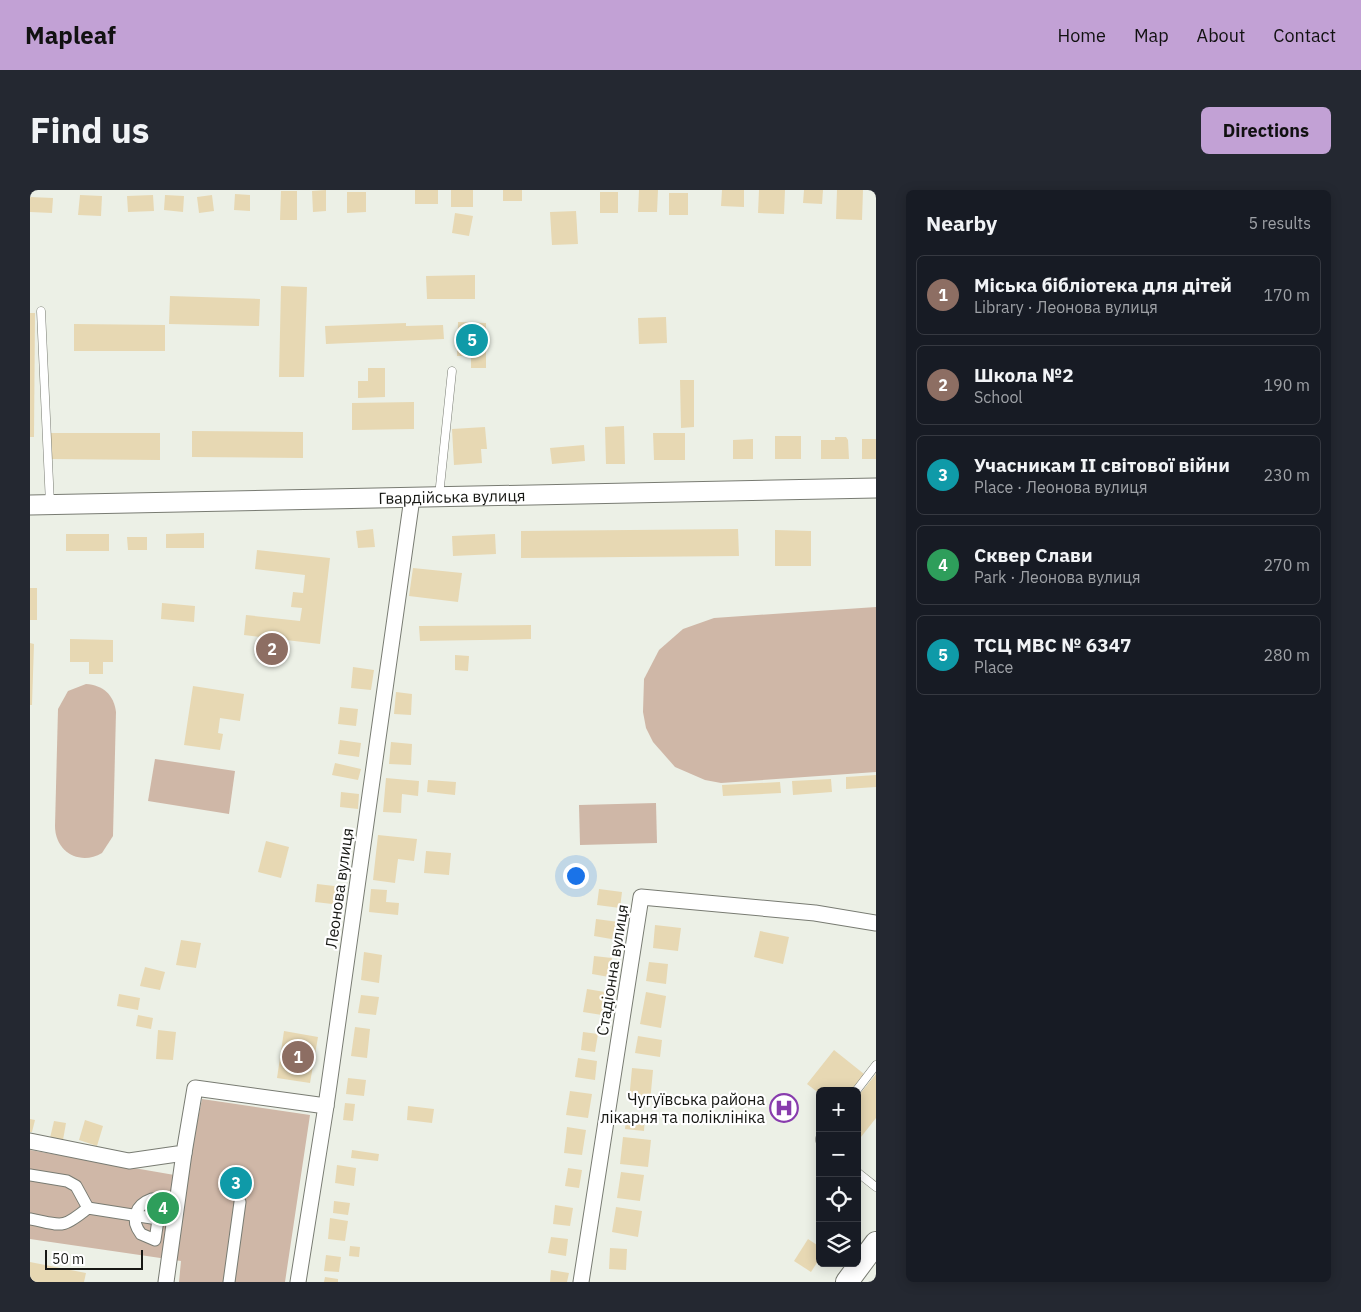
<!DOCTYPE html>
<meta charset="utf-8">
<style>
body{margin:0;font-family:"IBM Plex Sans",sans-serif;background:#242831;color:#f1f3f6}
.controls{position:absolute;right:15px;bottom:15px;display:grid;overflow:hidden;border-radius:8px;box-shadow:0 2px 12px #0003}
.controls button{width:45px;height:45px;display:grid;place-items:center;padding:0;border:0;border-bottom:1px solid #363941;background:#171b24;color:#f1f3f6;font:25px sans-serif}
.scale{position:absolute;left:15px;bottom:12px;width:98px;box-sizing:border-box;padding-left:5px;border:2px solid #171814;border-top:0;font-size:14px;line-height:18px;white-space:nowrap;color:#171814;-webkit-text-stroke:4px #fff;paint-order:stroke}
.you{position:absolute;left:545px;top:685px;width:18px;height:18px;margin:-12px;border:4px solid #fff;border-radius:50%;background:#1a73e8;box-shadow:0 0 0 8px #1a73e833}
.badge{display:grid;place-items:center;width:32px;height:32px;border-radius:50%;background:#c2a1d5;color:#fff;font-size:16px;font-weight:700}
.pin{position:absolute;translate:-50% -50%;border:2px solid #fff;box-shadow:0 1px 5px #0006}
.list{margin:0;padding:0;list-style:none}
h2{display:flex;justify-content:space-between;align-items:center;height:65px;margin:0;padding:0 20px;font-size:21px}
h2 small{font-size:16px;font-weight:400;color:#9ea1a6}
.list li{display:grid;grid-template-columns:32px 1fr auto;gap:15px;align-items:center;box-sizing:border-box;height:80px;margin:0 10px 10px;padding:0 10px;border:1px solid #363941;border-radius:8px}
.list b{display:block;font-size:19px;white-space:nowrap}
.list p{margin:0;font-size:16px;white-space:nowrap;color:#9ea1a6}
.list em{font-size:16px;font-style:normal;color:#9ea1a6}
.icon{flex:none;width:28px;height:28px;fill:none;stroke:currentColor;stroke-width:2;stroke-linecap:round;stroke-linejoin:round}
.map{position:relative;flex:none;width:846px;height:1092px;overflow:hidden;border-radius:8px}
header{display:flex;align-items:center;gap:30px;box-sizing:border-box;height:70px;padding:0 25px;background:#c2a1d5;color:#111}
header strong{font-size:24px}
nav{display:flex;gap:28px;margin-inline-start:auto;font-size:18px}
.intro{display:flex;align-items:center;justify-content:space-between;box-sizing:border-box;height:120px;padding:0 30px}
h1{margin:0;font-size:35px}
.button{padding:12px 22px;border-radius:8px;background:#c2a1d5;color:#111;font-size:18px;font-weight:700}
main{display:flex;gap:30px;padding:0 30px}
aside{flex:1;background:#171b24;border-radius:8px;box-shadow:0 2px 12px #0003}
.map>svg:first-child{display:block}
.green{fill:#cfb7a7}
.building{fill:#e7d8b3}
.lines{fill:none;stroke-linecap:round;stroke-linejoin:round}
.service-casing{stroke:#787b72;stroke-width:9}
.pedestrian-casing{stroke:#787b72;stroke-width:13}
.minor-casing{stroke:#787b72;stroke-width:17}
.tertiary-casing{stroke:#787b72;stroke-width:21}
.primary-casing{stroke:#787b72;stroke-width:24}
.service{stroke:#fff;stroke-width:8}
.pedestrian{stroke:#fff;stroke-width:11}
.minor{stroke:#fff;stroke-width:15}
.tertiary{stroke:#fff;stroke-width:19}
.primary{stroke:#fff;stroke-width:22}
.labels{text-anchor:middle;stroke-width:4.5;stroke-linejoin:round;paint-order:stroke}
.street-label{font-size:16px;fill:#171814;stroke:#fff}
.poi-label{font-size:16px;fill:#171814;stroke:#fff;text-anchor:end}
</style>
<header>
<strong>Mapleaf</strong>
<nav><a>Home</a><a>Map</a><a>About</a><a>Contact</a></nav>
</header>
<div class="intro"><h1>Find us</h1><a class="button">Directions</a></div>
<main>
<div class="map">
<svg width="846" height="1092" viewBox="0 0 846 1092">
<rect width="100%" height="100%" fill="#ecf0e6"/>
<g class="green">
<polygon points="846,417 846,582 691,593 675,590 645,577 623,552 616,538 613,522 614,489 629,460 653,439 684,428"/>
<path d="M56,494C73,495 84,505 86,522L83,646L72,663C50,676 25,662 25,636L28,519L38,501Z"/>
<polygon points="125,569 205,581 199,624 118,611"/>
<polygon points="626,613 627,653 550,655 549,615"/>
<polygon points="172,909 280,925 255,1092 149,1092 151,1071 0,1049 0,960 156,987"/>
</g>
<g class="building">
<polygon points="296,0 296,21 283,22 282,1"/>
<rect x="385" y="0" width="23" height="14"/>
<rect x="421" y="0" width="22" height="17"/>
<rect x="473" y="0" width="19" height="11"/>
<polygon points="609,0 628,0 627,22 608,22"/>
<polygon points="692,0 714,0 714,17 691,16"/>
<polygon points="729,0 755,0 754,24 728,23"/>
<polygon points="774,0 793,0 792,14 773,13"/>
<polygon points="807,0 833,0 832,30 806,29"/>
<polygon points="251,1 267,1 267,30 250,30"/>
<polygon points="317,2 336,2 336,22 317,23"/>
<rect x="570" y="2" width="18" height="21"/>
<rect x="639" y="3" width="19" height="22"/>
<polygon points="205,4 220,5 220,21 204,20"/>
<polygon points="50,5 72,6 71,26 48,25"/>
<polygon points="123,5 124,21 98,22 97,6"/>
<polygon points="135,5 154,6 153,22 134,20"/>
<polygon points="182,5 184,21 169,23 167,7"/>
<polygon points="0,7 23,8 22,23 0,22"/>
<polygon points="546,21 548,54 522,55 520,22"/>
<polygon points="425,23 443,26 439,46 422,43"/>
<polygon points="445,85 445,109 397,109 396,86"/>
<polygon points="251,96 277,97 274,187 249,187"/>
<polygon points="140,106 230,109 229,136 139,134"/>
<polygon points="0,123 5,123 4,247 0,247"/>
<polygon points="636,127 637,153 609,154 608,128"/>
<polygon points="428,132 456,133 456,178 441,178 441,166 427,166"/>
<polygon points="376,133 376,136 413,135 414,149 296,154 295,136"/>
<polygon points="44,134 135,135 135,161 44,161"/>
<polygon points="338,178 355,178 355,207 328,208 328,191 338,191"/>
<polygon points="650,190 664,190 664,237 651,238"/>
<polygon points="384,212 384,239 322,240 322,213"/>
<polygon points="594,236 595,274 576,274 575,237"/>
<polygon points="455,237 457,259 451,259 452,273 424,275 422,239"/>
<polygon points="162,241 273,242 273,268 162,267"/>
<polygon points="20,243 130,243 130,270 20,269"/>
<polygon points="623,243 655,243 655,270 624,270"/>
<rect x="745" y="246" width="26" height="23"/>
<polygon points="805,247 816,247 818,250 819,269 791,269 791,250 805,250"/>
<polygon points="723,249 723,269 703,269 703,250"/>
<rect x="832" y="249" width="14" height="20"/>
<polygon points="554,255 555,271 522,274 520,258"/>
<polygon points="343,339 345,357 328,358 326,341"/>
<polygon points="708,339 709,366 491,368 491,341"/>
<polygon points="745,340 781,341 781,376 745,376"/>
<polygon points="174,343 174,358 136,358 136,344"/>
<rect x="36" y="344" width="43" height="17"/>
<polygon points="465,344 466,364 423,366 422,346"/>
<polygon points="97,347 117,347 117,360 98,360"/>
<polygon points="227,360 300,368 290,454 214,445 216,425 270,431 272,418 261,417 263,402 273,403 275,385 225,379"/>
<polygon points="383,378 432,383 428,412 379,406"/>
<rect x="0" y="398" width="7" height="32"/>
<polygon points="132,413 165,416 164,432 131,429"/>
<polygon points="501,435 501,449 390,451 389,436"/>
<polygon points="40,449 83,450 83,472 73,472 73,484 59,484 59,472 40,472"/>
<polygon points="0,453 4,454 2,515 0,515"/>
<polygon points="425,465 439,466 438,481 425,480"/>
<polygon points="323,477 344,480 341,500 321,498"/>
<polygon points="163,496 214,504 210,531 190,528 188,543 193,544 190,560 154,555"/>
<polygon points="366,502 382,504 381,525 364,524"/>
<polygon points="310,517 328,519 326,536 308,534"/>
<polygon points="310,550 331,553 329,567 308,564"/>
<polygon points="361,552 382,554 381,575 359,574"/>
<polygon points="305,573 331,579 328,590 302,585"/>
<polygon points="846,585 846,597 816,599 816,587"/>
<polygon points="356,588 389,591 388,606 372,604 371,623 353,622"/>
<polygon points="801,589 802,602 763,605 762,591"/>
<polygon points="398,590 426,592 425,605 397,602"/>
<polygon points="750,592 751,603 693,606 692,595"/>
<polygon points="311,602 329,604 328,619 310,617"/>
<polygon points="348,645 387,649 384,671 368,669 365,693 343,690"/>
<polygon points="236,651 259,657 251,688 228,682"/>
<polygon points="396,661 421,663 419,685 394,683"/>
<polygon points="287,694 313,697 311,715 285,712"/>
<polygon points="341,699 357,700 356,712 369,713 368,725 339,722"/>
<polygon points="569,699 592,702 590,718 567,715"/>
<polygon points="566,729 589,732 587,750 564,746"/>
<polygon points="625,735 651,738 648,761 623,758"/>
<polygon points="730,741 759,747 753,774 724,767"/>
<polygon points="151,750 171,753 166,778 146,775"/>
<polygon points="334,762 352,765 349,793 331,790"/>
<polygon points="564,766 582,768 579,787 562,784"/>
<polygon points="619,772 638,774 636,794 616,791"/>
<polygon points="115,777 135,782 130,800 110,796"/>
<polygon points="557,799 575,802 572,825 553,822"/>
<polygon points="616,802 636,806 631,838 610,834"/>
<polygon points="89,804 110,808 108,820 87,816"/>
<polygon points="331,805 349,807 346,825 328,823"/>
<polygon points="108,825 123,828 121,839 106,836"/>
<polygon points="325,837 340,839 337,868 321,866"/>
<polygon points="128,840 146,842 143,870 126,869"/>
<polygon points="254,841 288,847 280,893 247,888"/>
<polygon points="553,842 568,844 565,862 551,860"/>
<polygon points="608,846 632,850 630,867 605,863"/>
<polygon points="804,860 834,884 822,899 824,901 790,901 790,904 777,894"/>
<polygon points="548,868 567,871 565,890 545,887"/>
<polygon points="602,878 623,880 620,912 599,910"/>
<polygon points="846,884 846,928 827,952 827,903 829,905"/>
<polygon points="318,888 336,890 334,906 316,904"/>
<polygon points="540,901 562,904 558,928 536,925"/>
<polygon points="315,913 325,914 323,931 313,930"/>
<polygon points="378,916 404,919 402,933 377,930"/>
<polygon points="596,926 615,927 614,941 595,939"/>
<polygon points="0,929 5,930 2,942 0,942"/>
<polygon points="55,930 73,936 67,956 49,950"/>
<polygon points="24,931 36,933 33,950 20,948"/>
<polygon points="537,937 556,940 552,965 534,963"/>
<polygon points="593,947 621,950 618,977 590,974"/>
<polygon points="322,960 349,964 348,971 321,968"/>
<polygon points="307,975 326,978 324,996 305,993"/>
<polygon points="538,978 552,980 549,998 535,996"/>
<polygon points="591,982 614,985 610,1011 587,1008"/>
<polygon points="304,1011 320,1013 318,1025 303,1023"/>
<polygon points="525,1015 543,1018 540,1036 523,1034"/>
<polygon points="586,1017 612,1021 608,1047 582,1042"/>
<polygon points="300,1028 318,1031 315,1051 298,1049"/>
<polygon points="521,1047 538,1049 536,1066 518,1063"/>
<polygon points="778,1049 790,1057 790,1068 781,1082 764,1071"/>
<polygon points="320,1056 330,1057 329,1067 319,1066"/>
<polygon points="580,1058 597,1059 596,1080 579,1079"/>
<polygon points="296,1065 311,1067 309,1082 294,1081"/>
<polygon points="0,1072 56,1083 54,1092 0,1092"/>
<polygon points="521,1080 539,1083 537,1092 520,1092"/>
<polygon points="295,1087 308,1089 308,1092 294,1092"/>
</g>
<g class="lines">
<defs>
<g id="service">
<polyline points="11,121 20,314"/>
<polyline points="409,306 422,181"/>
<polyline points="826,901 846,875"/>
<polyline points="790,948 790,951"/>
<polyline points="827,982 846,997"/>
</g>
<g id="pedestrian">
<polyline points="0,985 37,991 46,996 58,1018"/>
<path d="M122,1009L131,1010L125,1050L111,1044C100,1030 105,1015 122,1009Z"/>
<path d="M0,1029C32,1035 31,1040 58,1018L128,1029"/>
<polyline points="199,1092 210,1012"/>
</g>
<g id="minor">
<polyline points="0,951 99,971 154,963 165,898 296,916"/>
<polyline points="136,1092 154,963"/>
<polyline points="268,1092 296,916 382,308"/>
<polyline points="551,1092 611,707 785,723 846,733"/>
</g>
<g id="tertiary">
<path id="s1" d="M0,315L846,298"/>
</g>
<polyline id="primary" points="817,1092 846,1053"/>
</defs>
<use href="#service" class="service-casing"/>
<use href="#pedestrian" class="pedestrian-casing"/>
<use href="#minor" class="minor-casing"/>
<use href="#tertiary" class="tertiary-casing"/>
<use href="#primary" class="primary-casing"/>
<use href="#service" class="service"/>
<use href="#pedestrian" class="pedestrian"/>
<use href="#minor" class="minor"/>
<use href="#tertiary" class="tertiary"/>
<use href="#primary" class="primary"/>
</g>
<defs>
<symbol id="hospital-ring" viewBox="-11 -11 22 22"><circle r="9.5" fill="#fff" stroke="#883cad" stroke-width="1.5"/><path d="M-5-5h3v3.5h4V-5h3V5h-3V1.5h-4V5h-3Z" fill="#883cad"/></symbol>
</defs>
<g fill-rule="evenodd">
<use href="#hospital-ring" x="738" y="902" width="32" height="32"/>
</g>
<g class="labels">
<g class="street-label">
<text dy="6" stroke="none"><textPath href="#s1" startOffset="422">Гвардійська вулиця</textPath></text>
<text transform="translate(309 698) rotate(-82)" y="6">Леонова вулиця</text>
<text transform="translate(582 780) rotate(-81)" y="6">Стадіонна вулиця</text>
</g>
<g class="poi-label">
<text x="735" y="915">Чугуївська района<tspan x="735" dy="18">лікарня та поліклініка</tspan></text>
</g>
</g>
</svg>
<div class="controls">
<button>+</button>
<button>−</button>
<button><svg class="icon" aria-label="locate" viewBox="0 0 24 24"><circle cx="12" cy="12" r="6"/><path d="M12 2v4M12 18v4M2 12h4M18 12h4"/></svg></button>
<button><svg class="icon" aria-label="layers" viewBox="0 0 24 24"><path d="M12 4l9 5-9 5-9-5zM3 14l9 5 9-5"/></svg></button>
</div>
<div class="scale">50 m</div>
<div class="you"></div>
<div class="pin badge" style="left:268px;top:867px;background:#8d6e63">1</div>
<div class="pin badge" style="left:242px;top:459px;background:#8d6e63">2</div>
<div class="pin badge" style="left:206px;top:993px;background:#0f9aa8">3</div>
<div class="pin badge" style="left:133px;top:1018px;background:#2e9e5b">4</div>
<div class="pin badge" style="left:442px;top:150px;background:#0f9aa8">5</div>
</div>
<aside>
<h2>Nearby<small>5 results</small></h2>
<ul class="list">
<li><span class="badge" style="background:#8d6e63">1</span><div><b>Міська бібліотека для дітей</b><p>Library · Леонова вулиця</p></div><em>170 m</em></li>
<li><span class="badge" style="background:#8d6e63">2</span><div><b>Школа №2</b><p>School</p></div><em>190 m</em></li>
<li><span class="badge" style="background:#0f9aa8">3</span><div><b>Учасникам II світової війни</b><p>Place · Леонова вулиця</p></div><em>230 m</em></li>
<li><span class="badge" style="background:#2e9e5b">4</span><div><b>Сквер Слави</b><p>Park · Леонова вулиця</p></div><em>270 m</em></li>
<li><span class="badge" style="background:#0f9aa8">5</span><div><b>ТСЦ МВС № 6347</b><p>Place</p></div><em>280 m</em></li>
</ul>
</aside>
</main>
